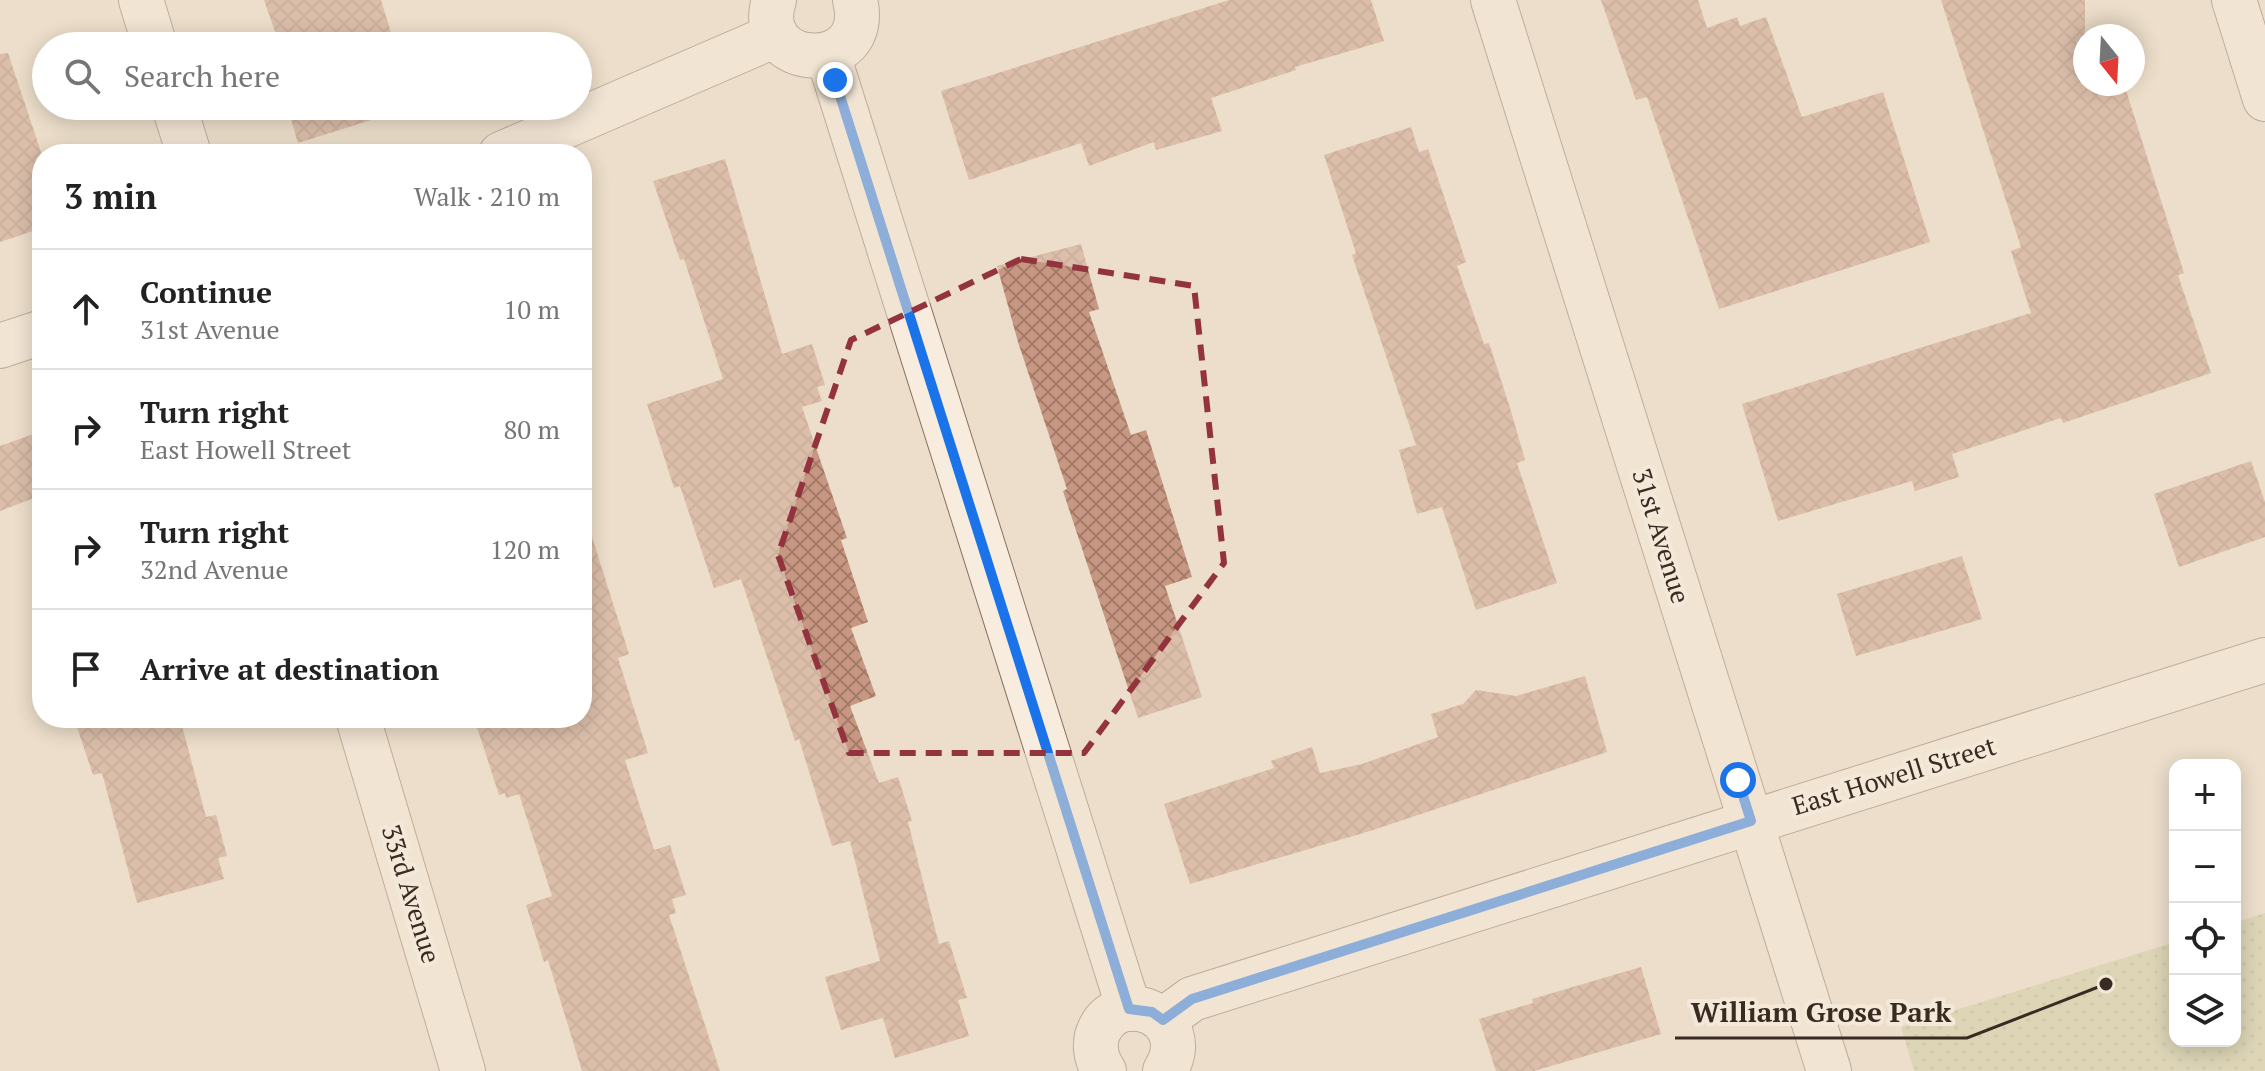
<!DOCTYPE html>
<meta charset="utf-8">
<style>
body{margin:0;font-family:"PT Serif",serif;background:#f2f2f2;color:#222}
.controls{position:absolute;right:24px;bottom:24px;display:grid;overflow:hidden;border-radius:16px;box-shadow:0 4px 20px #0003}
.controls button{width:72px;height:72px;display:grid;place-items:center;padding:0;border:0;border-bottom:2px solid #e0e0e0;background:#fff;color:#222;font:40px sans-serif}
.compass{position:absolute;left:2073px;top:24px;width:72px;height:72px;border-radius:50%;background:#fff;box-shadow:0 4px 20px #0003;rotate:162deg}
.stop{position:absolute;width:24px;height:24px;margin:-18px;border:6px solid #1a73e8;border-radius:50%;background:#fff}
.stop.end{background:#1a73e8;border-color:#fff;box-shadow:0 2px 8px #0008}
.list{margin:0;padding:0;list-style:none}
h2{display:flex;justify-content:space-between;align-items:center;height:104px;margin:0;padding:0 32px;font-size:34px}
h2 small{font-size:26px;font-weight:400;color:#767676}
.list li{display:grid;grid-template-columns:52px 1fr auto;gap:24px;align-items:center;box-sizing:border-box;height:120px;padding:0 32px;border-top:2px solid #e0e0e0}
.list b{display:block;font-size:30px;white-space:nowrap}
.list p{margin:0;font-size:26px;white-space:nowrap;color:#767676}
.list em{font-size:26px;font-style:normal;color:#767676}
.icon{flex:none;width:44px;height:44px;fill:none;stroke:currentColor;stroke-width:2;stroke-linecap:round;stroke-linejoin:round}
.map{position:relative;flex:none;width:2265px;height:1071px;overflow:hidden}
.search{position:absolute;background:#fff;box-shadow:0 4px 20px #0003;left:32px;top:32px;width:560px;height:88px;display:flex;align-items:center;gap:20px;box-sizing:border-box;padding:0 28px;border-radius:44px;color:#767676;font-size:30px}
.panel{position:absolute;background:#fff;box-shadow:0 4px 20px #0003;left:32px;top:144px;width:560px;height:584px;border-radius:32px}
.map>svg:first-child{display:block}
.park{fill:url(#park-dots)}
.building{fill:url(#building-cross-hatch)}
.lines{fill:none;stroke-linecap:round;stroke-linejoin:round}
.street-casing{stroke:#88705f;stroke-width:46}
.street{stroke:#f7ecdd;stroke-width:44}
.route{stroke:#1a73e8;stroke-width:10}
.marked{fill:none;stroke:#93333e;stroke-width:6;stroke-dasharray:16 10;stroke-linejoin:round}
.labels{text-anchor:middle;stroke-width:8;stroke-linejoin:round;paint-order:stroke}
.street-label{font-size:26px;fill:#392a22;stroke:#f4e9d9}
.leader{fill:none;stroke:#392a22;stroke-width:3}
.callout-dot{fill:#392a22;stroke:#f4e9d9;stroke-width:3}
.callout-label{font-size:28px;text-anchor:middle;font-weight:bold;fill:#392a22;stroke:#f4e9d9;stroke-width:8;stroke-linejoin:round;paint-order:stroke}
</style>
<div class="map">
<svg width="2265" height="1071" viewBox="0 0 2265 1071">
<defs>
<pattern id="park-dots" width="8" height="8" patternUnits="userSpaceOnUse" patternTransform="scale(2)"><rect width="8" height="8" fill="#caca9e"/><path d="M2 2h.1M6 6h.1" fill="none" stroke="#aeae88" stroke-width="1.8" stroke-linecap="round"/></pattern>
<pattern id="building-cross-hatch" width="8" height="8" patternUnits="userSpaceOnUse" patternTransform="scale(2)"><rect width="8" height="8" fill="#c89782"/><path d="M0 0l8 8M0 8l8-8" fill="none" stroke="#a37b6a"/></pattern>
</defs>
<rect width="100%" height="100%" fill="#ecdeca"/>
<polygon class="park" points="2265,913 2265,1071 1914,1071 1901,1027 2175,942 2175,1041 2235,1041 2235,923"/>
<g class="building">
<polygon points="264,0 381,0 395,46 280,46"/>
<polygon points="1229,0 1371,0 1384,41 1295,67 1296,70 1211,98 1222,131 1156,150 1154,142 1089,166 1081,143 969,180 941,91"/>
<polygon points="1601,0 1698,0 1707,28 1737,17 1740,26 1766,17 1802,117 1883,92 1930,242 1719,309 1647,97 1636,100"/>
<polygon points="1941,0 2085,0 2085,84 2124,84 2184,273 2178,275 2211,373 2063,423 2061,418 1952,454 1959,477 1915,491 1912,481 1778,521 1742,404 2031,313 2011,251 2021,247"/>
<polygon points="8,53 42,155 42,228 0,242 0,54"/>
<polygon points="287,106 402,106 403,110 298,143"/>
<polygon points="1411,127 1419,152 1428,149 1466,262 1457,266 1484,344 1489,343 1511,411 1525,460 1517,463 1557,583 1476,610 1442,507 1417,514 1399,450 1416,445 1352,255 1356,253 1324,155"/>
<polygon points="725,159 782,354 812,344 825,385 817,387 822,401 802,407 847,538 841,540 868,622 851,628 876,696 850,706 879,783 898,777 912,821 908,822 939,944 949,941 967,998 958,1000 969,1036 895,1058 883,1018 841,1030 825,977 880,961 850,841 832,846 799,739 795,741 741,579 714,588 680,486 674,488 647,404 723,379 684,259 680,260 653,181"/>
<polygon points="1081,244 1099,309 1089,312 1131,435 1146,430 1192,577 1165,586 1202,697 1138,718 1063,491 1067,489 1018,342 997,266"/>
<polygon points="42,431 42,495 0,511 0,446"/>
<polygon points="2251,461 2265,502 2265,537 2179,567 2154,494"/>
<polygon points="592,537 629,654 618,658 648,753 625,760 654,850 670,845 686,895 672,899 676,913 669,915 720,1071 582,1071 548,960 544,962 526,905 552,896 519,794 506,798 505,793 499,795 474,718 582,718 582,538"/>
<polygon points="1962,556 1982,619 1856,656 1837,594"/>
<polygon points="1585,676 1607,752 1370,831 1190,884 1164,804 1274,768 1271,761 1312,747 1320,773 1362,764 1438,737 1431,714 1463,704 1476,690 1516,696"/>
<polygon points="74,718 180,718 206,817 216,815 227,856 218,858 224,879 137,903 102,773 93,775"/>
<polygon points="1641,967 1661,1034 1534,1071 1496,1071 1479,1019 1533,1003 1532,999"/>
</g>
<g class="lines">
<defs>
<g id="street">
<polyline points="141,0 155,46"/>
<path d="M774,0C751,71 874,77 855,0"/>
<polyline points="1493,0 1829,1071"/>
<polyline points="2234,0 2265,99"/>
<polyline points="828,55 1129,1009"/>
<polyline points="174,106 189,154"/>
<polyline points="501,154 776,35"/>
<polyline points="0,346 42,332"/>
<polyline points="358,718 463,1071"/>
<polyline points="1163,1020 1192,999 2265,660"/>
<path d="M1104,1071C1097,1061 1094,1048 1097,1036C1114,982 1199,1015 1165,1071"/>
</g>
</defs>
<use href="#street" class="street-casing"/>
<use href="#street" class="street"/>
</g>
<g class="lines">
<polyline class="route" points="835,80 1129,1009 1152,1012 1163,1020 1192,999 1751,821 1738,780"/>
</g>
<path d="M0 0H2265V1071H0ZM1021,259L1194,286L1224,563L1084,753H849L778,555L851,340Z" fill="#ecdeca" fill-opacity=".55" fill-rule="evenodd"/>
<path class="marked" d="M1021,259L1194,286L1224,563L1084,753H849L778,555L851,340Z"/>
<g class="labels">
<g class="street-label">
<text transform="translate(1661 536) rotate(73)" y="9">31st Avenue</text>
<text transform="translate(1894 776) rotate(-17)" y="9">East Howell Street</text>
<text transform="translate(411 894) rotate(73)" y="9">33rd Avenue</text>
</g>
</g>
<path class="leader" d="M2106 984L1967 1038H1675"/>
<circle class="callout-dot" cx="2106" cy="984" r="8"/>
<g class="callout-label">
<text x="1821" y="1022">William Grose Park</text>
</g>
</svg>
<div class="controls">
<button>+</button>
<button>−</button>
<button><svg class="icon" aria-label="locate" viewBox="0 0 24 24"><circle cx="12" cy="12" r="6"/><path d="M12 2v4M12 18v4M2 12h4M18 12h4"/></svg></button>
<button><svg class="icon" aria-label="layers" viewBox="0 0 24 24"><path d="M12 4l9 5-9 5-9-5zM3 14l9 5 9-5"/></svg></button>
</div>
<svg class="compass" viewBox="-18 -18 36 36"><path d="M0-13l5 13h-10z" fill="#e53935"/><path d="M0 13l5-13h-10z" fill="#767676"/></svg>
<div class="stop" style="left:1738px;top:780px"></div>
<div class="stop end" style="left:835px;top:80px"></div>
<div class="search"><svg class="icon" aria-label="search" viewBox="0 0 24 24"><circle cx="10" cy="10" r="6"/><path d="M15 15l6 6"/></svg>Search here</div>
<section class="panel">
<h2>3 min<small>Walk · 210 m</small></h2>
<ul class="list">
<li><svg class="icon" aria-label="ahead" viewBox="0 0 24 24"><path d="M12 20V5M6 11l6-6 6 6"/></svg><div><b>Continue</b><p>31st Avenue</p></div><em>10 m</em></li>
<li><svg class="icon" aria-label="right" viewBox="0 0 24 24"><path d="M7 20v-9h11M14 6l5 5-5 5"/></svg><div><b>Turn right</b><p>East Howell Street</p></div><em>80 m</em></li>
<li><svg class="icon" aria-label="right" viewBox="0 0 24 24"><path d="M7 20v-9h11M14 6l5 5-5 5"/></svg><div><b>Turn right</b><p>32nd Avenue</p></div><em>120 m</em></li>
<li><svg class="icon" aria-label="arrive" viewBox="0 0 24 24"><path d="M6 21V4h12l-3 4 3 4H6"/></svg><div><b>Arrive at destination</b></div></li>
</ul>
</section>
</div>
